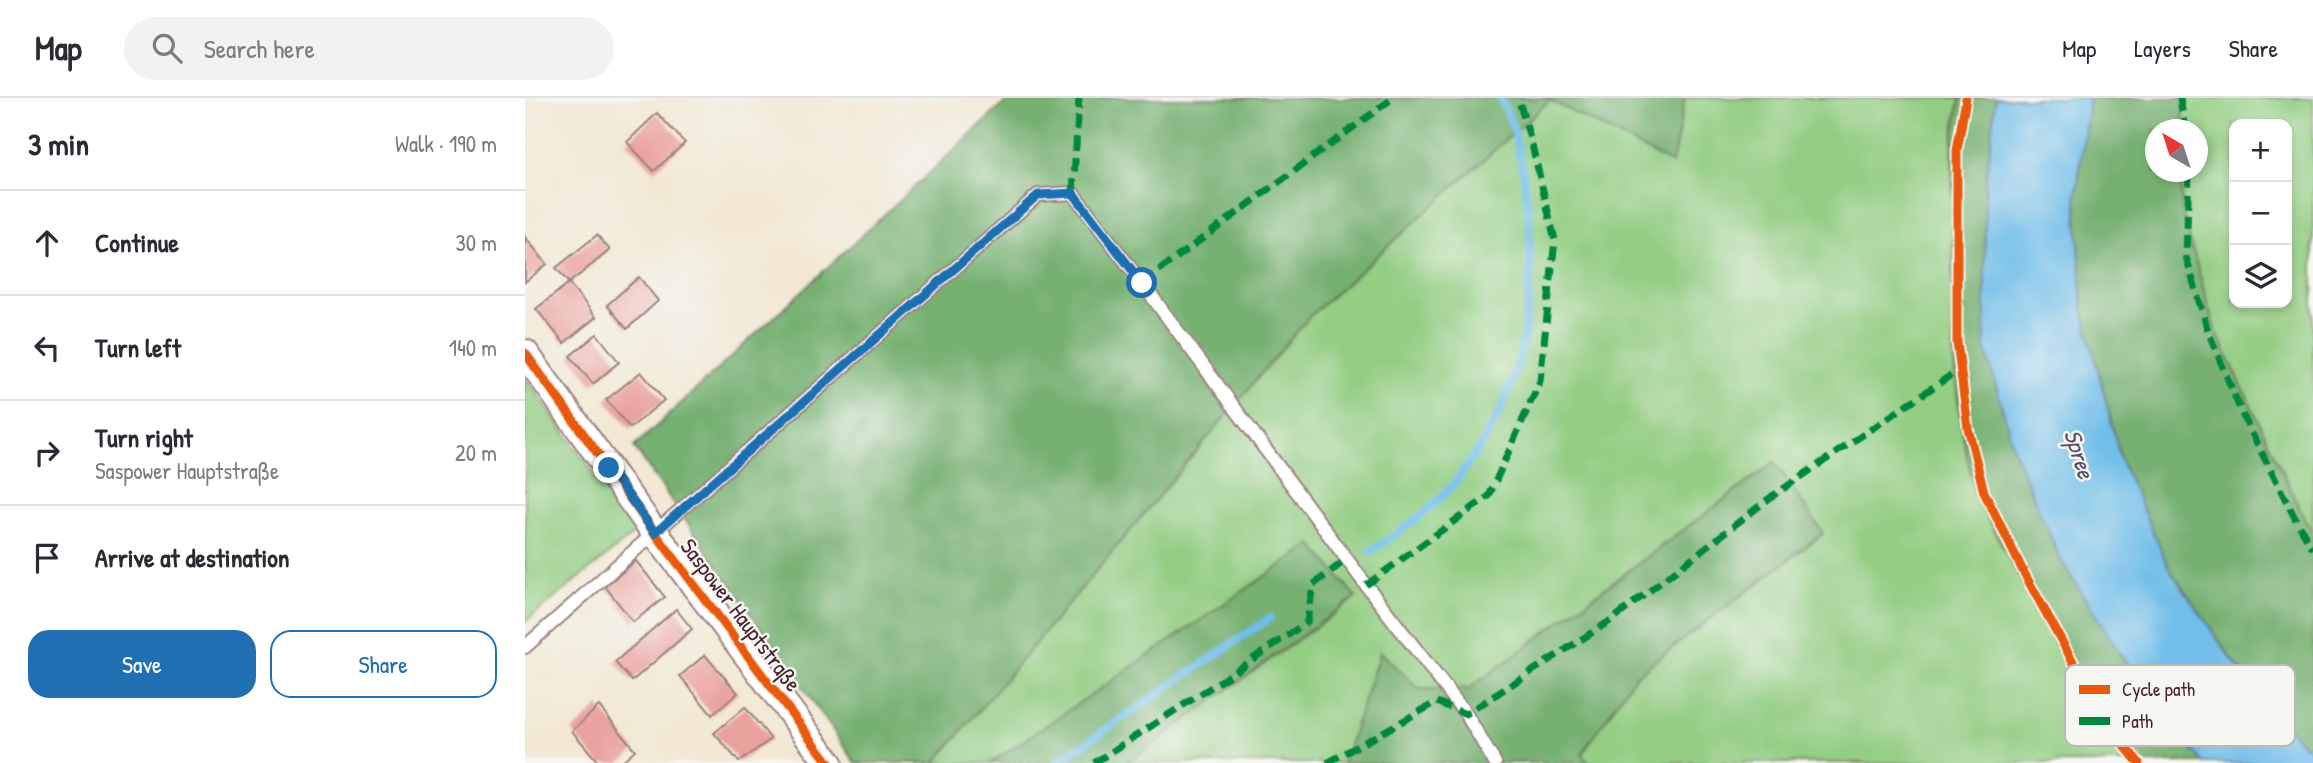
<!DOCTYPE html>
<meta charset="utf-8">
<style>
body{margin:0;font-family:"Patrick Hand",sans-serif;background:#f2f2f3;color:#2b2b33}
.controls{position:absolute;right:21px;top:21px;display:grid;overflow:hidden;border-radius:14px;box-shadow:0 4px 10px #0003}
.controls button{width:63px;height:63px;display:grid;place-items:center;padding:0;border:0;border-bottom:2px solid #e1e1e2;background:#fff;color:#2b2b33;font:35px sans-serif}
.compass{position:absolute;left:1620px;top:21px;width:63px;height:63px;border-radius:50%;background:#fff;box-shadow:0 4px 10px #0003;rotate:321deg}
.stop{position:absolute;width:21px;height:21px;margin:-16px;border:5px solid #1f6fb2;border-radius:50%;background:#fff}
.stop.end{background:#1f6fb2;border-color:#fff;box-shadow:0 2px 7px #0008}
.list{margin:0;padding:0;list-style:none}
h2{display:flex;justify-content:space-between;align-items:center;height:91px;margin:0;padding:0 28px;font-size:30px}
h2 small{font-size:23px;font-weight:400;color:#7c7c81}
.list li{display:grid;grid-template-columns:46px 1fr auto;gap:21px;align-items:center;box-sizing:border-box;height:105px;padding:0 28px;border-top:2px solid #e1e1e2}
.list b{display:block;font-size:26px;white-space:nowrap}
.list p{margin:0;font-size:23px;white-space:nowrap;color:#7c7c81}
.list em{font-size:23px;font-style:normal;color:#7c7c81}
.actions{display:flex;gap:14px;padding:21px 28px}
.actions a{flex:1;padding:16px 0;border:2px solid #1f6fb2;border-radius:21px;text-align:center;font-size:24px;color:#1f6fb2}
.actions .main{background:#1f6fb2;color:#fff}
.icon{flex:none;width:38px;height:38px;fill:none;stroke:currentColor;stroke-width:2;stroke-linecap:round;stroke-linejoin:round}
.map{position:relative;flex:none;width:1788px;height:665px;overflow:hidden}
header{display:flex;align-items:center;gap:42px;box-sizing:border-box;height:98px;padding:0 35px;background:#fff;border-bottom:2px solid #e1e1e2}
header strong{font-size:33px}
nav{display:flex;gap:38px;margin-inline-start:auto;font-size:24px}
.search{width:490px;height:63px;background:#f2f2f3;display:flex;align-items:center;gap:18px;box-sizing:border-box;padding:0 24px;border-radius:38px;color:#7c7c81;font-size:26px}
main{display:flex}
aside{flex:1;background:#fff}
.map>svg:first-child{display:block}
.green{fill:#93ce83;stroke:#6e7657;stroke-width:2;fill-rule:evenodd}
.forest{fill:#76b171;stroke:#60684e;stroke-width:2}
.water{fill:#6fbee9;stroke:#5c6e8a;stroke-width:2}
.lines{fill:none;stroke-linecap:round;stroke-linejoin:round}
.stream{stroke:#6fbee9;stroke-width:8}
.building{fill:#eaa29f}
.service-casing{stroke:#9e8480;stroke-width:16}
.minor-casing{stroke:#9e8480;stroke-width:30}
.service{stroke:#fff;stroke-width:12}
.minor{stroke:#fff;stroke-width:26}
.quiet{stroke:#00873e;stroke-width:7;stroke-dasharray:14 7;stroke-linecap:butt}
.cycleway-casing{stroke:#f6f6f2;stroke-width:13}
.cycleway{stroke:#e8590c;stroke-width:9}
.route{stroke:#1f6fb2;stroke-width:9}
.labels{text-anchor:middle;stroke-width:5;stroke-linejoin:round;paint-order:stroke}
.street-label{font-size:23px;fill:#4a1f2b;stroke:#f6f6f2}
.water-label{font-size:24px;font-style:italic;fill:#554f64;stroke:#f6f6f2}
.key{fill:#f6f6f2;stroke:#c2b6b6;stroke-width:2}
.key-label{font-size:19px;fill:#4a1f2b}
</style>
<header>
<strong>Map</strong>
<div class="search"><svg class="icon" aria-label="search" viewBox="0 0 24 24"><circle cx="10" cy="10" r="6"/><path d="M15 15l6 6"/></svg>Search here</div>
<nav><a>Map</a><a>Layers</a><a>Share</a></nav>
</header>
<main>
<aside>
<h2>3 min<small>Walk · 190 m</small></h2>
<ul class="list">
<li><svg class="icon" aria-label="ahead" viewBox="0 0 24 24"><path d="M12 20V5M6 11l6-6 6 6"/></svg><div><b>Continue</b></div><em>30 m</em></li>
<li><svg class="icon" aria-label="left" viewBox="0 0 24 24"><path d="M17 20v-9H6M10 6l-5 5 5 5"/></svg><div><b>Turn left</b></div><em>140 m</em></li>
<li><svg class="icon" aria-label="right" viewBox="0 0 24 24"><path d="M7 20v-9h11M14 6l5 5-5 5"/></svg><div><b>Turn right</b><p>Saspower Hauptstraße</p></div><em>20 m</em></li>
<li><svg class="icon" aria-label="arrive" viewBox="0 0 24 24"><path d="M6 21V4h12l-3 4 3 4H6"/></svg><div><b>Arrive at destination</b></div></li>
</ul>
<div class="actions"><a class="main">Save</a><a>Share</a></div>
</aside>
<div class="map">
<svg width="1788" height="665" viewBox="0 0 1788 665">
<rect width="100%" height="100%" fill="#f6f6f2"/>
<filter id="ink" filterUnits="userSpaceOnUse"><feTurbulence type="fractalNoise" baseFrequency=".0143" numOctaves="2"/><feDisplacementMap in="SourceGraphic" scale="14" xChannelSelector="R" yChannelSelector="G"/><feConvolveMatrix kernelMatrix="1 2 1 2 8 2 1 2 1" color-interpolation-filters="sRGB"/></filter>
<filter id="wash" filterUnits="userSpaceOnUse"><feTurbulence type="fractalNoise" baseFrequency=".00686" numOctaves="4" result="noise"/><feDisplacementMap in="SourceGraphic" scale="28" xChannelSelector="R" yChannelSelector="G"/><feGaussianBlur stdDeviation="1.57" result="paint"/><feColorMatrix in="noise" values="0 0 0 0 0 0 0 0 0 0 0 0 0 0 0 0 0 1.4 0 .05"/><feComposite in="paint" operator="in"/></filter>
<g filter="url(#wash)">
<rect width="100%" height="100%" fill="#f2e8d4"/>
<g class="green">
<polygon points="1160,0 1435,0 1427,46 1428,263 1437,331 1450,398 1575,627 1607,665 1064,665 1057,656 1110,578 1298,436 1250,364 944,591 894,591 855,555 818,665 601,665 831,500 787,447 466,665 410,665 783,220 1025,2 1146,65"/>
<path d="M1659,0H1788V435L1778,418L1689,229L1656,110L1657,74H1672V32L1658,31ZM1709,26H1762V205H1709Z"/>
<polygon points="0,279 111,434 0,524"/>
</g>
<g class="forest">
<polygon points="485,0 1160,0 1147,66 1025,2 783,220 410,665 331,665 109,349"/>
<polygon points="1435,0 1471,0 1460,89 1460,248 1489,353 1535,461 1626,604 1679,665 1607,665 1575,627 1450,398 1436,327 1428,258 1428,46"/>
<polygon points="1564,0 1659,0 1658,31 1630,32 1630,74 1657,74 1656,110 1689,229 1778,418 1788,435 1788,655 1773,641 1707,561 1644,470 1596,363 1558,212 1551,101"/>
<polygon points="1250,364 1298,435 1110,578 1057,656 1064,665 818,665 855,554 894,591 944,591"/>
<polygon points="787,446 831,499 601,665 466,665"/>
</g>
<polygon class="water" points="1471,0 1564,0 1551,101 1558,212 1596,363 1644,470 1707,562 1773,641 1788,655 1788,665 1679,665 1626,604 1535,461 1489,353 1460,248 1460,89"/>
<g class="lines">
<g class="stream">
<path d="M845,454C877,432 911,410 934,379C961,343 985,300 995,256C1011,186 1007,109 991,40C988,26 981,13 975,0"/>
<polyline points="531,665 745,520"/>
</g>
</g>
<g id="blocks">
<g class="building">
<polygon points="132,15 160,45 129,73 102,44"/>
<polygon points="72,137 85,152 44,185 31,170"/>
<polygon points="0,139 22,166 0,184"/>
<polygon points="114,179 133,203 102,231 82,207"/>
<polygon points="44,185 71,219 39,245 11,211"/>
<polygon points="72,236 94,264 68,286 45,258"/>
<polygon points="116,274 139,302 105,330 81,302"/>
<polygon points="111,463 140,499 108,524 80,488"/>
<polygon points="151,511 167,531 107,583 90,564"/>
<polygon points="180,557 213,595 187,617 155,578"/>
<polygon points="74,608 110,652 95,665 74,665 47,633"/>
<polygon points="220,609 246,641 214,664 189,635"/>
</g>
</g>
</g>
<g filter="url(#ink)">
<use href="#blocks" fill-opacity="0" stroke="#9e8480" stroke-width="2"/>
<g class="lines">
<defs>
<polyline id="service" points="0,549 513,97 548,95 617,185 841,487 941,616 970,665"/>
<polyline id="minor" points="0,255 130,435 304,665"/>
</defs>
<use href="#service" class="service-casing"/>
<use href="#minor" class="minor-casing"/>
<use href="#service" class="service"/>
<use href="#minor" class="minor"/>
<g class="quiet">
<polyline points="1655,0 1660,32"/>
<polyline points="1664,74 1661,159 1683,233 1718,318 1770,420 1788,451"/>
<polyline points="548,95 554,0"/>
<polyline points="617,185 868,0"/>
<polyline points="841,487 964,398 1015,283 1030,142 1007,47 993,0"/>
<polyline points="569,665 697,582 782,524 788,487 822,461"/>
<polyline points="802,665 912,604 941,616 1088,521 1246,399 1435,271"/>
</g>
<defs>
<g id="cycleway">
<polyline points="1441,0 1432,53 1432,244 1443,330 1459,394 1498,473 1584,629 1614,665"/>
<polyline points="0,255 130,435 304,665"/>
</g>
</defs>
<use href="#cycleway" class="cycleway-casing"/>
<use href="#cycleway" class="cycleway"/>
</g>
</g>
<g class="lines" filter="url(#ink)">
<polyline class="route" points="84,370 130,435 513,97 548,95 617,185"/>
</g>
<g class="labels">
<g class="street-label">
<text transform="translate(216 517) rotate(53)" y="8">Saspower Hauptstraße</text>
</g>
<g class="water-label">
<text transform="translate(1554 356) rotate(72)" y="8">Spree</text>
</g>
</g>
<rect x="1540" y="567" width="230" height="81" rx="10" class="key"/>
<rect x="1554" y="587" width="31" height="9" fill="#e8590c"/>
<rect x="1554" y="619" width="31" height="8" fill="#00873e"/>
<g class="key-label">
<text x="1597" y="598">Cycle path</text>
<text x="1597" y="630">Path</text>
</g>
</svg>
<div class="controls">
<button>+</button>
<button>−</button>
<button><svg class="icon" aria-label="layers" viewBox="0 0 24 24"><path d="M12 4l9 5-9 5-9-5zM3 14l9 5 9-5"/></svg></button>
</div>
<svg class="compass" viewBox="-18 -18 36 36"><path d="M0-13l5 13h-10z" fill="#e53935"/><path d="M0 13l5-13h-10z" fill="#7c7c81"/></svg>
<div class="stop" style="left:617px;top:185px"></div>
<div class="stop end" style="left:84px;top:370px"></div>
</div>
</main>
